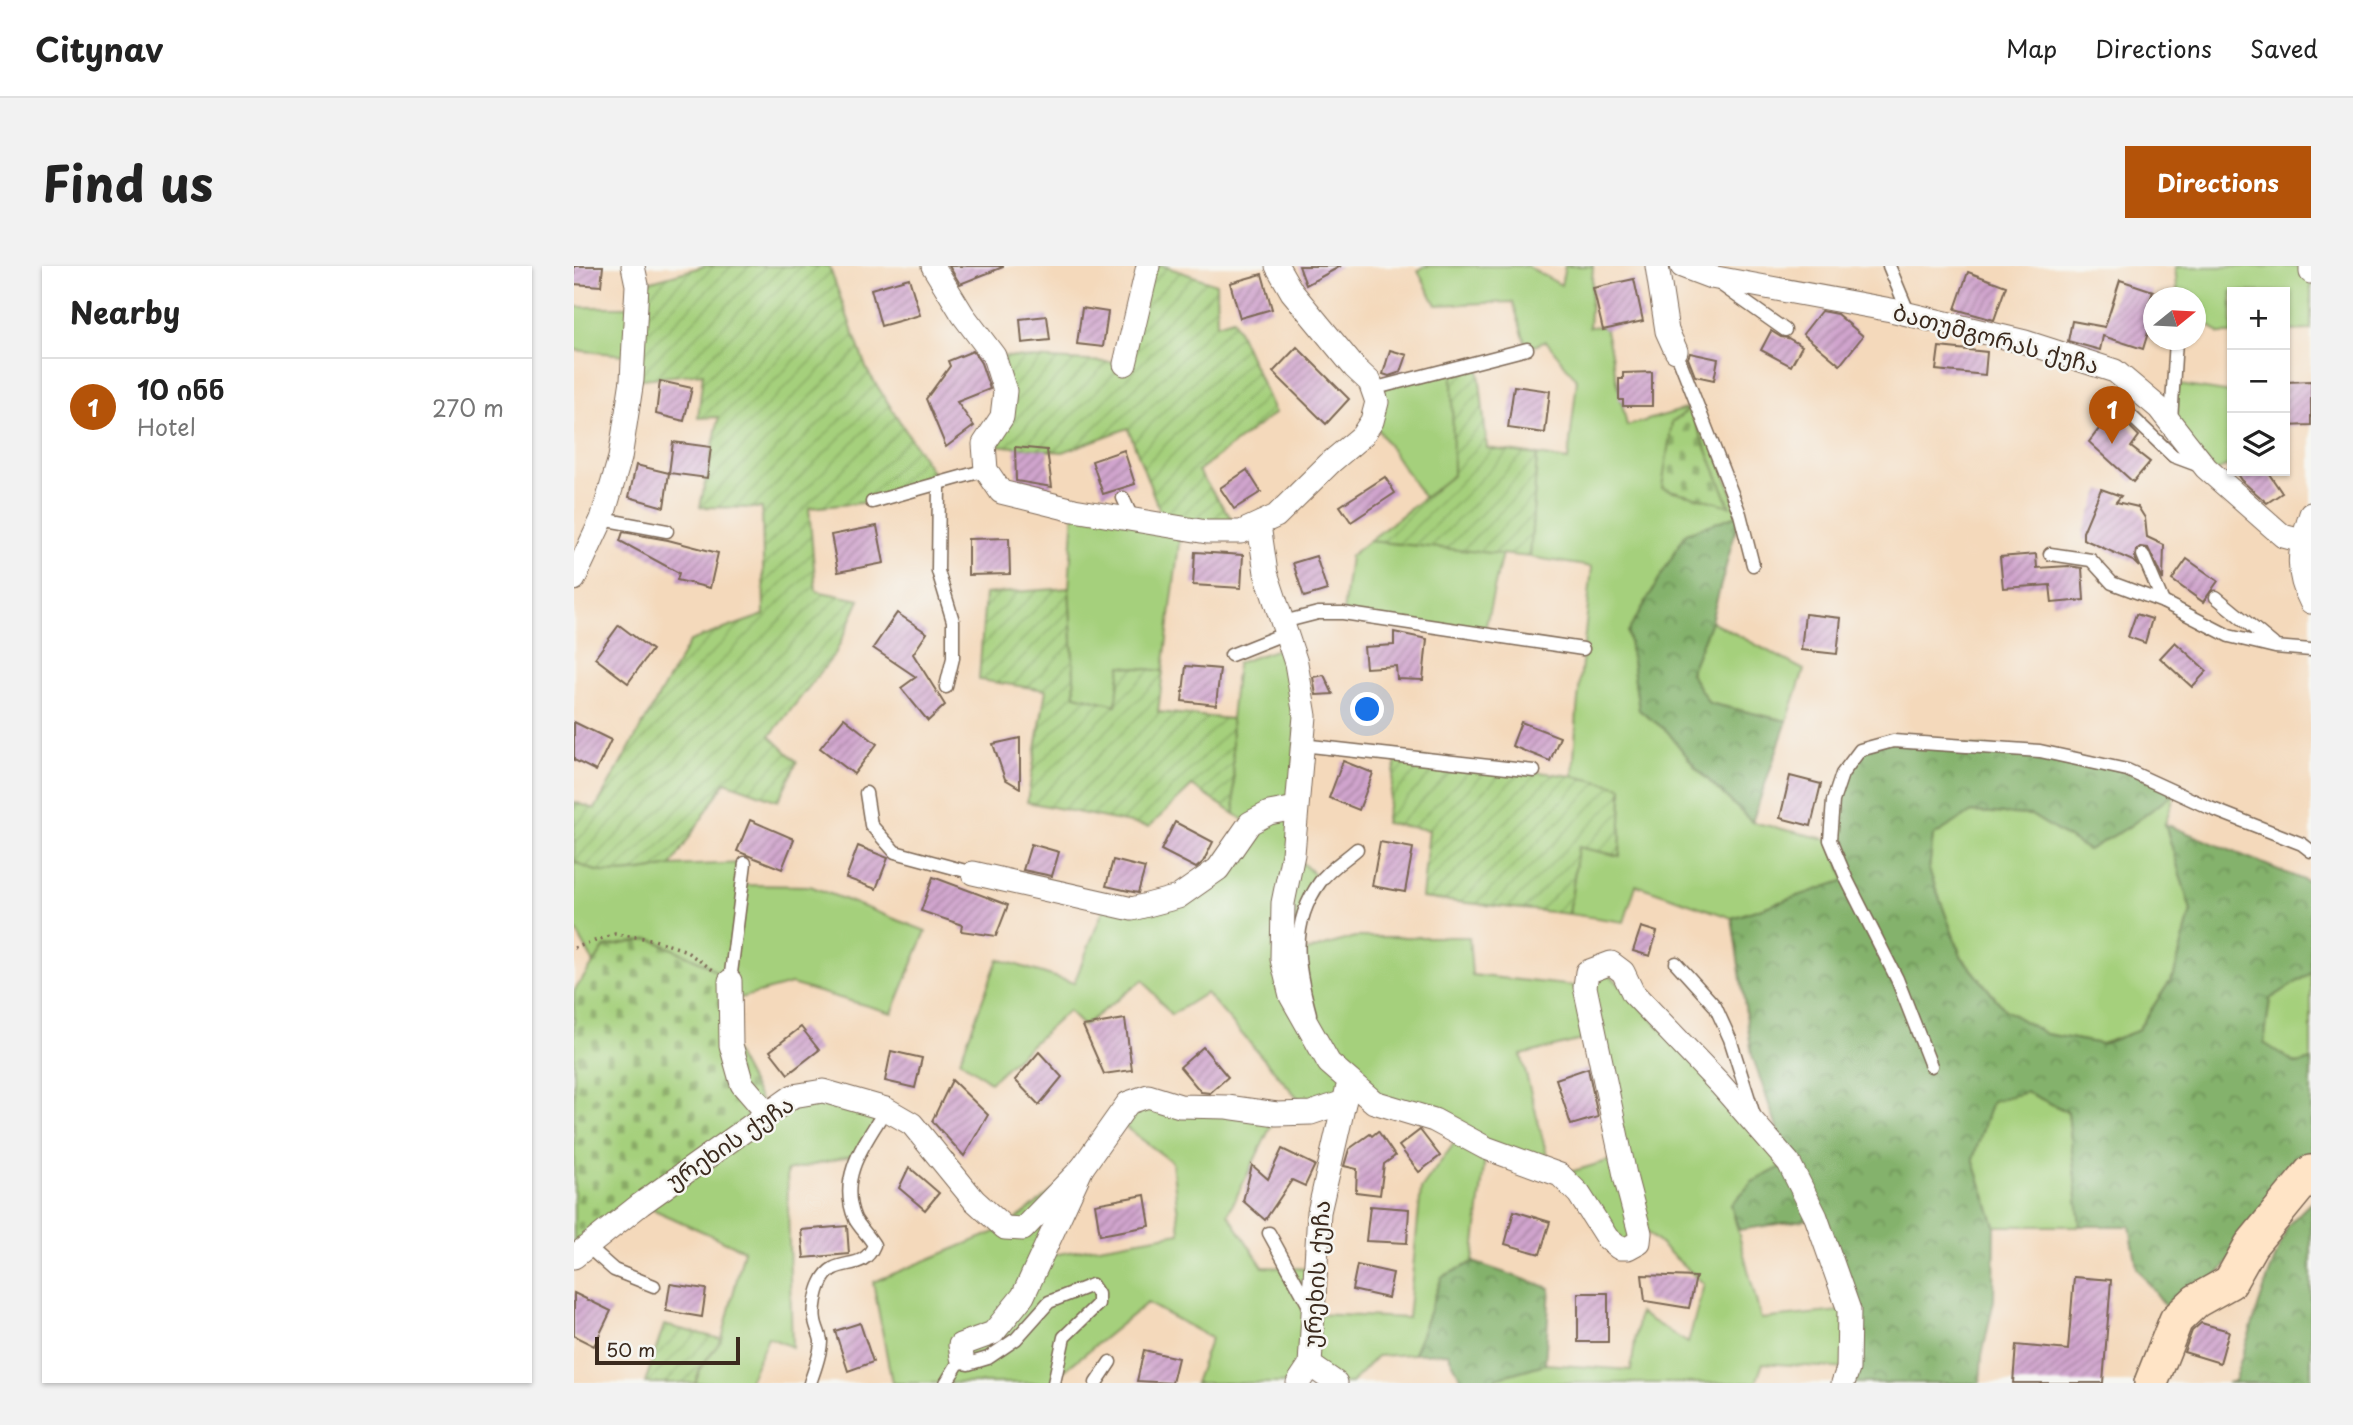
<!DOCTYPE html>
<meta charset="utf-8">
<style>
body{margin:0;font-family:"Playpen Sans","Noto Sans Georgian",sans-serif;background:#f2f2f2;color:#222}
.controls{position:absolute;right:21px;top:21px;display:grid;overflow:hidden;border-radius:0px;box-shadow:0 2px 5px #0004}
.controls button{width:63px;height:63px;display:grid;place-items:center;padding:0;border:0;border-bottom:2px solid #e0e0e0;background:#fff;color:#222;font:35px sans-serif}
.compass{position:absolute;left:1569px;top:21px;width:63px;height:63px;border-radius:50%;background:#fff;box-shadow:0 2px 5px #0004;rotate:72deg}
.scale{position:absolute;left:21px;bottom:18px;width:145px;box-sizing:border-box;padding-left:7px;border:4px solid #3b2a1e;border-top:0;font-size:19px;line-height:24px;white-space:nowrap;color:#3b2a1e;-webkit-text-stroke:5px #f6f6f2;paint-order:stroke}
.you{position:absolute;left:794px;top:444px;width:24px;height:24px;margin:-18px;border:5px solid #fff;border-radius:50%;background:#1a73e8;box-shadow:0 0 0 10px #1a73e833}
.badge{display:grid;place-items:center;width:46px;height:46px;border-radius:50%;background:#b45309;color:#fff;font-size:23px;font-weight:700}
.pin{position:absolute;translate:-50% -58px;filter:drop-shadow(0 2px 4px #0008)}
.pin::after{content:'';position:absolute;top:37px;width:24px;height:21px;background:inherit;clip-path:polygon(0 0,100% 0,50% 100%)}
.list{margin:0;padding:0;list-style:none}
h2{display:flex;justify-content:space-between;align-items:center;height:91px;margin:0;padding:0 28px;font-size:30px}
h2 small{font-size:23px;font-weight:400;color:#767676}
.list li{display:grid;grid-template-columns:46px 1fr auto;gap:21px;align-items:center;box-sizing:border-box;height:98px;padding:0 28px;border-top:2px solid #e0e0e0}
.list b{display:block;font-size:26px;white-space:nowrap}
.list p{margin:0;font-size:23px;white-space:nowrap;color:#767676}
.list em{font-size:23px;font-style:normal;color:#767676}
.icon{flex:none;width:38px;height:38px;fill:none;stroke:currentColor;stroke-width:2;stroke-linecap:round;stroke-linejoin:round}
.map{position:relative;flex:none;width:1737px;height:1117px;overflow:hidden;border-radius:0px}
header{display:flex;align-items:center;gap:42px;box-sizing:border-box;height:98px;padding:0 35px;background:#fff;border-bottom:2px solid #e0e0e0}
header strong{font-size:33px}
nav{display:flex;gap:38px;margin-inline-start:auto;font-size:24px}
.intro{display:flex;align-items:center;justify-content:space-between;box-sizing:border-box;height:168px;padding:0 42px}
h1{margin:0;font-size:49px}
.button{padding:18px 32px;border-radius:0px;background:#b45309;color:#fff;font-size:24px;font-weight:700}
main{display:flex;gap:42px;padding:0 42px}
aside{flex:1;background:#fff;border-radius:0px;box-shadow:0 2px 5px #0004}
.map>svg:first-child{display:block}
.grass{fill:#a5d07c;stroke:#707d4d;stroke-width:2}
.forest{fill:url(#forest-crowns);stroke:#606e45;stroke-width:2}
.cemetery{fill:url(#cemetery-stones);stroke:#707d4d;stroke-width:2}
.garden{fill:url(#garden-furrows);stroke:#707d4d;stroke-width:2}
.building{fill:url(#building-hatch)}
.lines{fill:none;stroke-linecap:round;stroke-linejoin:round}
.lane-casing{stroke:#7c6755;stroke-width:15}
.street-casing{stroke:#7c6755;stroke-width:25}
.secondary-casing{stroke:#7c6755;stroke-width:36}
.path{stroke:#7c6755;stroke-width:3.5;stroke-dasharray:2 5;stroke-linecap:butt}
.lane{stroke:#fff;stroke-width:12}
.street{stroke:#fff;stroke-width:23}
.secondary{stroke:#ffe4c6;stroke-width:33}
.labels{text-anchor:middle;stroke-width:5;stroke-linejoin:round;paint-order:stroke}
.street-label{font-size:23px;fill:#3b2a1e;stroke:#f6f6f2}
</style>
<header>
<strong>Citynav</strong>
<nav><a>Map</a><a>Directions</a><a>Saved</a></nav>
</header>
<div class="intro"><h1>Find us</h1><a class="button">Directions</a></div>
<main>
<aside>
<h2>Nearby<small></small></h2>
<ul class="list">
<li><span class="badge">1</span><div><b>10 ინნ</b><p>Hotel</p></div><em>270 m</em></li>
</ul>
</aside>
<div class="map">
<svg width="1737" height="1117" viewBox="0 0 1737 1117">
<defs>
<pattern id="forest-crowns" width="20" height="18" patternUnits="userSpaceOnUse" patternTransform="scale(1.75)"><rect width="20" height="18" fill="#84b26c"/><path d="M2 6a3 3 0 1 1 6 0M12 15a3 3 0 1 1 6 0" fill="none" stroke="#6d9158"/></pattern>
<pattern id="cemetery-stones" width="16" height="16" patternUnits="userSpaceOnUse" patternTransform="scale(1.75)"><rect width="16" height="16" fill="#a5d07c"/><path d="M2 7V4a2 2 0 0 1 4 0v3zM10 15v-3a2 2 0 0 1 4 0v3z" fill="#88a965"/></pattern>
<pattern id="garden-furrows" width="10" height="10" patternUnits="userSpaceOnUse" patternTransform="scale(1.75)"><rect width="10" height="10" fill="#a5d07c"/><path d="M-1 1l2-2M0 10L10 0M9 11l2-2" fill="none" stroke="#88a965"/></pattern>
<pattern id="building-hatch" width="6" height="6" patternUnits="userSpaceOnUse" patternTransform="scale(1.75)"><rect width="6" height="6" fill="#d0a4cd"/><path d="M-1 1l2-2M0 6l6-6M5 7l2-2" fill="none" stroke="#aa86a6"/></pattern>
</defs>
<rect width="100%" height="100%" fill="#f6f6f2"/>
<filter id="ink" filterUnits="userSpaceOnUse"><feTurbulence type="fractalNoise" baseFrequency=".0143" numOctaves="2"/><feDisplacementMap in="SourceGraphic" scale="14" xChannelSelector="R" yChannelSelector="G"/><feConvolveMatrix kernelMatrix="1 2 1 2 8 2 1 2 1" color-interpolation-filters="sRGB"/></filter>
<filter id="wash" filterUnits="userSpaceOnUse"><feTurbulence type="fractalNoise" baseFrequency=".00686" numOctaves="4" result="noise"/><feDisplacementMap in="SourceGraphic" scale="28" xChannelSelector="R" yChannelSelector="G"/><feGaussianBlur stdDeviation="1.57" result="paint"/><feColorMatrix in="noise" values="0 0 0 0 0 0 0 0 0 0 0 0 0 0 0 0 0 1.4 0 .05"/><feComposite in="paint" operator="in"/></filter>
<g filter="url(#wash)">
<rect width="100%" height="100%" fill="#f4d9bb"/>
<g class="grass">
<polygon points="851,0 953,0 987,19 991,0 1019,0 1015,61 1031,60 1053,160 1125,139 1166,248 1054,366 1065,444 1093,465 1123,503 1178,556 1256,574 1273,614 1158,652 1062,619 1050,656 995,648 1004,581 1046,590 1048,522 999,510 1003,444 1018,301 956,291 963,189 994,194 1003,114 972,75 953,83 939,36 862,39 844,5"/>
<polygon points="1737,0 1737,64 1711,65 1711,26 1658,26 1658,68 1646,68 1622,49 1622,32 1604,31 1601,1"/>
<polygon points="0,41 62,41 60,90 0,84"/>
<polygon points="878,103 880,209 850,232 798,155 798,123"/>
<polygon points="1599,118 1658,127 1658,197 1641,206 1597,155"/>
<polygon points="500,244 607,262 589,405 547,400 542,439 501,429 495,322"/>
<polygon points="795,275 928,287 910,368 769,347 776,290"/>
<polygon points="1137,355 1230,404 1213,455 1135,437 1116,407"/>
<polygon points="716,379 722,397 719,588 747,615 726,655 723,688 781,671 895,671 898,709 1010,721 1027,699 1215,897 1157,939 1187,1053 1275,1044 1274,1103 1189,1097 1182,1117 919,1117 921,1112 971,1098 1057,1104 1065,1047 1114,1077 1130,1018 1065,959 1054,982 986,909 1047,891 1020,771 947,789 977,905 912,882 899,996 868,1011 840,1088 803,1090 777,1117 621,1117 637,1072 573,1037 480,1113 480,1117 318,1117 299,1016 431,962 508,902 467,991 606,967 598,896 542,854 554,837 703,848 654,948 689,1001 742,1003 740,1048 834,1052 847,923 886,869 776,815 737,847 632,727 597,749 569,714 509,760 494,745 416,816 386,794 424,693 500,717 532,637 604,631 675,558 661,548 657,453 663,397"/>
<polygon points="1601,527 1591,558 1617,645 1600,709 1563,765 1528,778 1472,768 1431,744 1387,690 1355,604 1359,570 1398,546 1457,549 1514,584 1553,562"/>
<polygon points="0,594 2,597 66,605 97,600 171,597 168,619 236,620 352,665 318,747 217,718 155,735 156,715 129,697 77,673 31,681 20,697 0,661"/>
<polygon points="1737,707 1737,794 1723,798 1690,778 1696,733"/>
<polygon points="1453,826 1494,846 1506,960 1421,960 1399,893 1418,834"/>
<polygon points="219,830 312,843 285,888 213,905 218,1081 194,1071 174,1117 121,1117 126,1103 148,1073 170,984 67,938"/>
</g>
<g class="forest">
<polygon points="1166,248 1137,355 1116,407 1135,437 1213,455 1178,556 1123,503 1093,465 1065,444 1054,366 1112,267"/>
<polygon points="1319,475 1466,485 1553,504 1601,527 1553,562 1514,584 1457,549 1398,546 1359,570 1355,604 1387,690 1431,744 1472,768 1528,778 1563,765 1600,709 1617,645 1591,558 1737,617 1737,707 1696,733 1690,777 1723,798 1737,794 1737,906 1602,1054 1563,1002 1556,960 1506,960 1494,846 1453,826 1418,835 1399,893 1421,960 1420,1034 1408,1090 1406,1117 1269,1117 1275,1044 1242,952 1165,964 1157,939 1178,916 1215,897 1178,789 1158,652 1272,614 1256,574 1259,535 1286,484"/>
<polygon points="1737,936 1737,1117 1653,1117 1660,1115 1693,1014 1714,959"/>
<polygon points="899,996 976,1022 971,1098 922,1112 919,1117 889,1117 874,1087 840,1088 868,1011"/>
</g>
<g class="cemetery">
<polygon points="1116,143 1156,240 1088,222 1098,156"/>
<polygon points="77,673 129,697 156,715 157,779 193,847 0,991 0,725 31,681"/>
</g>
<g class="garden">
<path d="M131,0H255L293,104L365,217L298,236L235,242L242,325L286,334L261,388L196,470L223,496L204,535L151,516L97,600C67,605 24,615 0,594V536L21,543L116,375L190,349L188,242L126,241L145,151L124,152L129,107L58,114L63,19Z"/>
<polygon points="574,0 590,0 642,18 643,58 659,53 701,147 624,205 667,266 591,259 554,162 489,186 410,178 428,151 420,90 551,97"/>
<polygon points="904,96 913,182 963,189 956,291 795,275 879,209 878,103"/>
<polygon points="495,322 501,429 542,439 547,400 589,405 584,446 657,453 661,548 618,520 575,561 453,536 472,424 405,414 411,328"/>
<polygon points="823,490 999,510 1048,521 1046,590 1004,581 995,648 848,632 855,564 811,557"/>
<polygon points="90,1059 148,1073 126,1103 121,1117 71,1117"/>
</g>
<g id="blocks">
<g class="building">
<polygon points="0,0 29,0 27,20 0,18"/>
<polygon points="375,0 429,0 429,1 386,18"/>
<polygon points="725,0 767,0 732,19"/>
<polygon points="1394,6 1432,20 1420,54 1381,43"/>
<polygon points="688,8 698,43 666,52 656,17"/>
<polygon points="335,12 346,49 307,60 297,23"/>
<polygon points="1060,13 1069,55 1029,64 1019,22"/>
<polygon points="1546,14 1579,25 1574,41 1579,43 1579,50 1569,83 1529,70 1526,84 1494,75 1498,55 1531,61"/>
<polygon points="508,42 534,46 529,81 503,78"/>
<polygon points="1247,45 1263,48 1289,70 1266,99 1229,68"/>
<polygon points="473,50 476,74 448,77 446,53"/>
<polygon points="1197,65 1207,71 1214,72 1228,80 1217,100 1187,84"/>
<polygon points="723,81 775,133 752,158 699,106"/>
<polygon points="1365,81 1413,86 1411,109 1362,104"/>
<polygon points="816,84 833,89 827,106 815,110 809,108"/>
<polygon points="399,85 407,97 416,123 383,136 400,160 372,181 352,133 376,100 374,95"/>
<polygon points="1116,87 1144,93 1140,114 1121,110 1114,92"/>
<polygon points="1078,106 1078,140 1049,140 1049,134 1045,134 1045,113 1049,113 1049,107"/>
<polygon points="86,115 118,122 110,155 82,148"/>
<polygon points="1737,115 1737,159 1711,160 1711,116"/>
<polygon points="940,120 976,125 971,167 934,162"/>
<polygon points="1542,141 1546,144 1548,153 1565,170 1557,181 1576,196 1559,216 1515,176"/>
<polygon points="99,176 137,181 133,212 95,207"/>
<polygon points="441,181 473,184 478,221 442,215"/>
<polygon points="550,184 561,218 529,228 518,195"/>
<polygon points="62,199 95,207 90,241 55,231"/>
<polygon points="673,204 687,226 660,243 646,222"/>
<polygon points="1661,205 1693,205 1708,227 1693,237 1667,214"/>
<polygon points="811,211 821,227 777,256 766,240"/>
<polygon points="1527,223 1547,230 1542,236 1564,241 1571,252 1573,271 1590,279 1589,314 1574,282 1566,281 1562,284 1561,292 1565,301 1559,295 1509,273 1509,266"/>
<polygon points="303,260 310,297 264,306 257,269"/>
<polygon points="49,266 94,274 144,287 136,322 103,314 105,307 46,275"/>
<polygon points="435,272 436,308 394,309 394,273"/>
<polygon points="621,286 669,289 667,322 619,319"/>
<polygon points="1462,288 1463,302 1495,300 1508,302 1510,334 1478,337 1476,319 1429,322 1426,291"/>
<polygon points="742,290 753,324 730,331 719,297"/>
<polygon points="1613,293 1644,315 1629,336 1598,314"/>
<polygon points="323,347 353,367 339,388 371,439 354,455 327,422 342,411 299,382"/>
<polygon points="1231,348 1267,352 1263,388 1227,384"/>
<polygon points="1562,348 1578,353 1571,377 1554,371"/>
<polygon points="45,359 78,384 54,417 21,392"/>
<polygon points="820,366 853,373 849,414 823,413 822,400 792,402 790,381 820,379"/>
<polygon points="1601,376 1633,405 1618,421 1586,392"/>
<polygon points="612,400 646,403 642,439 608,435"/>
<polygon points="750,409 759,428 742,429 739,411"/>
<polygon points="270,452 303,478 280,508 246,482"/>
<polygon points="0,456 37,474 22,505 0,494"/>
<polygon points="947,456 986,471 976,495 938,480"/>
<polygon points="446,472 446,522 431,513 419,478"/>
<polygon points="769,495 799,507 785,544 755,532"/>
<polygon points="1216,510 1247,518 1237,560 1206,552"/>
<polygon points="176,554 220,573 208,603 163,585"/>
<polygon points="601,556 639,576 629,596 622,602 587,584"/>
<polygon points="806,576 839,582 831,626 798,620"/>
<polygon points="457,578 485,586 478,610 449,604"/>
<polygon points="284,580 314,592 302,623 272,612"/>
<polygon points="539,594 571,602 564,627 532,620"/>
<polygon points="359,611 434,639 422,670 387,665 388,659 347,645"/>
<polygon points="1067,661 1083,666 1076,690 1059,685"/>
<polygon points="551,753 558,804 530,808 509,760"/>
<polygon points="227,761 245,784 214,808 196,785"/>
<polygon points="629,781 654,811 636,827 627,826 606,801"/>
<polygon points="317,785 348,792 341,822 311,815"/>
<polygon points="465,786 488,811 465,839 441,814"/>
<polygon points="1014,802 1024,851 997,859 982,813"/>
<polygon points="378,814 414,849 390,890 358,855"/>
<polygon points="846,864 866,890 845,906 825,880"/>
<polygon points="804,865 821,890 810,898 806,929 782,926 783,903 770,900 775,883 796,868 798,870"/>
<polygon points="708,883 741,899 731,920 718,914 691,954 669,935 678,899 694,913"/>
<polygon points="335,901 365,927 351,944 325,922"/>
<polygon points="571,929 576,960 526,969 521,938"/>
<polygon points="796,940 835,943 833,977 792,975"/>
<polygon points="940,945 976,956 966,988 931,978"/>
<polygon points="273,960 275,988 230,992 227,964"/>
<polygon points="783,999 819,1007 814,1032 778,1024"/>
<polygon points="1068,1009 1122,1011 1115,1042 1071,1035"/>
<polygon points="1500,1011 1537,1014 1529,1117 1439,1117 1442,1079 1494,1084"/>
<polygon points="96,1018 132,1023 128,1051 92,1045"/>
<polygon points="0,1027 37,1045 20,1080 0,1070"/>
<rect x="1004" y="1027" width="30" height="49"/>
<polygon points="286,1057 299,1096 274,1105 261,1065"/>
<polygon points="1627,1057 1655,1065 1646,1097 1610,1086 1618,1065"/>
<polygon points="570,1084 604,1092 598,1117 563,1115"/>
</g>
</g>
</g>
<g filter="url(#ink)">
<use href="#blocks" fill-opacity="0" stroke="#7c6755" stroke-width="2"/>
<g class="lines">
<defs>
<g id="lane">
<polyline points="1315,0 1335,48"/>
<polyline points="1146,18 1211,64"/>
<polyline points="1102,85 1166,248 1179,299"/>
<polyline points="798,123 953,83"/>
<polyline points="1554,147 1599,190 1626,200"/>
<polyline points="1597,155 1602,74"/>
<polyline points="365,217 364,305 379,355 379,392 372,421"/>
<polyline points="549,232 559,254"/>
<polyline points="298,236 412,204"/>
<polyline points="28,253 93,265"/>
<polyline points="1476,288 1517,294 1538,317 1589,336 1655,370 1701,381 1737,384"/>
<polyline points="1569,289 1589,336"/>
<polyline points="1642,331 1699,378"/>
<polyline points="709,356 744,347 769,347 1009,383"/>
<polyline points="657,389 712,367"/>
<polyline points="728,479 960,505"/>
<polyline points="292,527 297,559 321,586 399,607"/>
<polyline points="1102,697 1141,740 1156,773 1180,849"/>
<polyline points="156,715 171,597"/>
<path d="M736,748C723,700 715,659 746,616C755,603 772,593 783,583"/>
<polyline points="1357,800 1323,713 1273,614 1256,574 1259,535 1268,508 1286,484 1319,475 1466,485 1553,504 1636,542 1728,578 1737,585"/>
<polyline points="695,967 735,1040"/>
<polyline points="13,980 40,1004 80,1020"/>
<path d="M236,1117C240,1105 247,1088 247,1075C246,1068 242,1061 241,1054C239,1044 243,1025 247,1017C260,987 288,1009 300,979C295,970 286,962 281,953C263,911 291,877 312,843"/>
<polyline points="372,1117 388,1091 394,1098 414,1092 442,1073 475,1036 518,1019 524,1028 524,1038 490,1071 480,1117"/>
<polyline points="522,1117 536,1096"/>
</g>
<g id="street">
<polyline points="359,0 389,49 420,90 431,125 428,151 410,178 412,204 427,226 500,244 633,266 667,266 702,250 757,196 788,170 798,155 803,136 796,116 780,101 718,26 703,0"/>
<polyline points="1083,0 1093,65 1102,85"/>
<polyline points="1108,0 1137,11 1317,44 1451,76 1541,105 1585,142 1632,202 1709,270 1728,275"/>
<polyline points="1737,0 1737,6"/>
<polyline points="551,98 574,0"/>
<path d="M1737,248C1726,281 1720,304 1737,336"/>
<polyline points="685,259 692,307 722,397 731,450 719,588 709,637 708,693 717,730 755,797 800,836 860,854 912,882 986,909 1005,928 1033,972 1045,982 1054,982 1065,976 1066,967 1052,914 1011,721 1013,706 1037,697 1049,706 1059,727 1146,818 1215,897 1242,951 1275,1044 1274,1103 1269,1117"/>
<polyline points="0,313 28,253 46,192 58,114 63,19 59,0"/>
<polyline points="399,607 558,643 604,631 644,603 676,557 695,547 722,542"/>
<polyline points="156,715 157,779 168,818 193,847"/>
<polyline points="0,991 67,938 219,830 249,825 312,843 338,858 400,934 431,962 449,963 508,902"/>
<polyline points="388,1091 386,1079 419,1067 449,1030 508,902 554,837 574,830 606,840 653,841 703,848 737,847 770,836"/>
<polyline points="736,1099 762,1117"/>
<polyline points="724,1117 736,1099 745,946 773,824"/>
</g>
<polyline id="secondary" points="1577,1117 1602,1054 1622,1035 1656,1016 1677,979 1737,906"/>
</defs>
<use href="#lane" class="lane-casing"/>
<use href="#street" class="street-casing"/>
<use href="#secondary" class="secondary-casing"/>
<polyline class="path" points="0,682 41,668 77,673 110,684 139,704"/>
<use href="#lane" class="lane"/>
<use href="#street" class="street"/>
<use href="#secondary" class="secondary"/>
</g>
</g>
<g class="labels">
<g class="street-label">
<text transform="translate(1422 73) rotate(15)" y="8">ბათუმგორას ქუჩა</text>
<text transform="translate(156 877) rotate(-34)" y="8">ურეხის ქუჩა</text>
<text transform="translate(743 1008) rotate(-86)" y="8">ურეხის ქუჩა</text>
</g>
</g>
</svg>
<div class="controls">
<button>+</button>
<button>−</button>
<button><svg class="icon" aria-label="layers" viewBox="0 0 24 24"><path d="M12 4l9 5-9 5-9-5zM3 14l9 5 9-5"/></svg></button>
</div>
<svg class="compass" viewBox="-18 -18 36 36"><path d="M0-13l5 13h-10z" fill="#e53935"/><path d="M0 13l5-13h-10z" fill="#767676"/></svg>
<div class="scale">50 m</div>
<div class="you"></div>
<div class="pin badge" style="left:1538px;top:178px">1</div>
</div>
</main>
